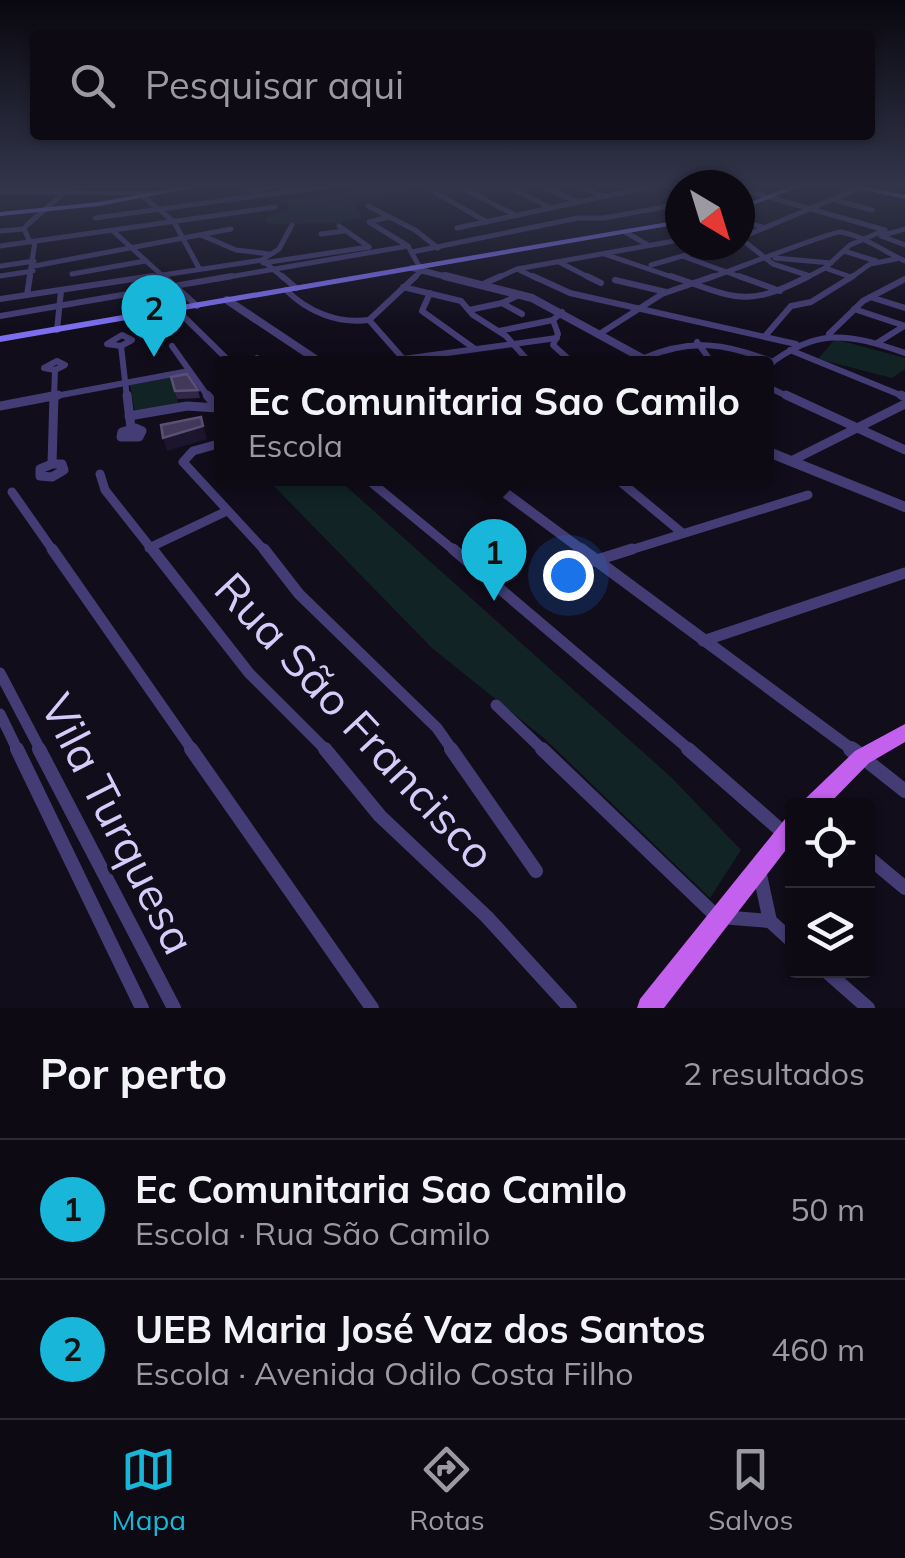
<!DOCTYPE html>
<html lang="pt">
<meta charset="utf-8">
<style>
body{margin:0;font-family:Mulish,sans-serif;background:#1b1822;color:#f1f3f6}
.controls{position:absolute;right:30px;bottom:30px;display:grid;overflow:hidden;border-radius:10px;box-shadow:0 2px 8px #0004}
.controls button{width:90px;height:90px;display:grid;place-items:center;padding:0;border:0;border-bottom:2px solid #2d2b34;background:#0d0a14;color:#f1f3f6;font:50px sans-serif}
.compass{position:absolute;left:665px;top:170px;width:90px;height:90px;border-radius:50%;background:#0d0a14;box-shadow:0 2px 8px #0004;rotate:142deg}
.you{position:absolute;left:568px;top:575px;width:35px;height:35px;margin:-25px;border:8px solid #fff;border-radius:50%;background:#1a73e8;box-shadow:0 0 0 15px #1a73e833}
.badge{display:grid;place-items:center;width:65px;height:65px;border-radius:50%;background:#18b7da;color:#111;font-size:32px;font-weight:700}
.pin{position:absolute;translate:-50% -82px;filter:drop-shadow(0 2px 5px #0008)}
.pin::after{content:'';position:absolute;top:52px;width:35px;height:30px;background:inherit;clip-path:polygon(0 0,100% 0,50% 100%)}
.popup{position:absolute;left:214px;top:356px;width:560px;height:130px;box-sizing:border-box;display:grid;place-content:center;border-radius:10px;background:#0d0a14;filter:drop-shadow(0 2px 8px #0005);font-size:32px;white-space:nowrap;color:#9a9aa0}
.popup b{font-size:38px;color:#f1f3f6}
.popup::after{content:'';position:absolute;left:50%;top:100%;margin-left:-20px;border:20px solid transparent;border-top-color:#0d0a14}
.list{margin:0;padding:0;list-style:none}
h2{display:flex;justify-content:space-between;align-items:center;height:130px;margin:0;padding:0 40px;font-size:42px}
h2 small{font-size:32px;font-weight:400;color:#9a9aa0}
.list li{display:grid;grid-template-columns:65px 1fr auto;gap:30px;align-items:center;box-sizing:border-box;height:140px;padding:0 40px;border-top:2px solid #2d2b34}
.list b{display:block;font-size:38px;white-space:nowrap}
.list p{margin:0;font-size:32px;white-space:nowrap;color:#9a9aa0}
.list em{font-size:32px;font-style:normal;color:#9a9aa0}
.icon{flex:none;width:55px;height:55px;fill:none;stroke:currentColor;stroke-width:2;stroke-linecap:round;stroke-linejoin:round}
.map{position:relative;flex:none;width:905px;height:1008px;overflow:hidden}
.search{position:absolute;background:#0d0a14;box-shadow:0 2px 8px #0004;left:30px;right:30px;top:30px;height:110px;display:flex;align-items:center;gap:25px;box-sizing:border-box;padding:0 35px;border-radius:10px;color:#9a9aa0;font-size:38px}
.sheet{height:410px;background:#0d0a14}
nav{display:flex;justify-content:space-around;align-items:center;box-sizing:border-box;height:140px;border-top:2px solid #2d2b34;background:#0d0a14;font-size:28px;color:#9a9aa0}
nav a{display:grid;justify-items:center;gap:5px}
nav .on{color:#18b7da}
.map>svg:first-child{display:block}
.green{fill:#112324}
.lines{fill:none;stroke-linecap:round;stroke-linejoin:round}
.stream{stroke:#111e3b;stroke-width:2.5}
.minor-far4{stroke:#443d75;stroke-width:5}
.minor-far3{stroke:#443d75;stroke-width:6}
.minor-far2{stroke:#443d75;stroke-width:9}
.minor-far1{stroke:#443d75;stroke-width:11}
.minor{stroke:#443d75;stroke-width:14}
.tertiary-far4{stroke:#443d75;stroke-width:6}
.tertiary-far3{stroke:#443d75;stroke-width:8}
.tertiary-far2{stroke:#443d75;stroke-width:10}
.tertiary-far1{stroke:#443d75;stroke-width:12}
.tertiary{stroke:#443d75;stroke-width:16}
.secondary{fill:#7c6eef;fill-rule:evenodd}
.primary{fill:#c460ee;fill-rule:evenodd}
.wall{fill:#302747}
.shaded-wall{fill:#1c152e}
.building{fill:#42395a;stroke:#595073;stroke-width:2.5}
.labels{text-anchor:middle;stroke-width:8;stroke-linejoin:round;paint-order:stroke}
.near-street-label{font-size:45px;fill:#d5cdf9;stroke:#110d1b}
</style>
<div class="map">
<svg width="905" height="1008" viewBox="0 0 905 1008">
<rect width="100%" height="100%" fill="#110d1b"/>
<g class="green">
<polygon points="355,185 499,185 512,192 484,197 464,188 436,192 415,188 355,204 362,217 339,223 269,224 265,221 265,217 292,208 279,200 334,195 358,188"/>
<polygon points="835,339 905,358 905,369 892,378 818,359"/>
<polygon points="185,375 193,382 174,386 178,403 135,413 130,385"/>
<polygon points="267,479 338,479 672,778 741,850 710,898 545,739 432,648"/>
</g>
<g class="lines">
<polyline class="stream" points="314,217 324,207 366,185"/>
<g class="minor-far4">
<polyline points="242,185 252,191"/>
<polyline points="504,185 551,208"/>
<polyline points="540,185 575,201"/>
<polyline points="578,185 602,196"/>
<polyline points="674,185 680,187"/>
<polyline points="464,189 517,216"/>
<polyline points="740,189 885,230"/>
<polyline points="254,191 276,185"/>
<polyline points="0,192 156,193"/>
<polyline points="436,193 487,222"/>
<polyline points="144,197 174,222 199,268"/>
<polyline points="835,200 872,210"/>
<polyline points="368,206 415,230 438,248"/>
<polyline points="389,217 369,222 408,246 419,266"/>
<polyline points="95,218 336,185"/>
<polyline points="740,220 765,228"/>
<polyline points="339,226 369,247"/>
<polyline points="457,228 658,185"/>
<polyline points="0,231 24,229"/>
<polyline points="113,231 166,279"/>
<polyline points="625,232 648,245"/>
<polyline points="321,234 344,231"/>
<polyline points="201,235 236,250 270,254"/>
<polyline points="884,235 905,229"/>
<polyline points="881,236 905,245"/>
<polyline points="740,238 862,187"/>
<polyline points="740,238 773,264 807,275"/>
<polyline points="30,242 24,229 27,225 73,185"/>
<polyline points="0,246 275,207"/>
<polyline points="844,251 876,261"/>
<polyline points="412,252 578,218 604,218 680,204"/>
<polyline points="604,254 678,279"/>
<polyline points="682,256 746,279"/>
<polyline points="775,258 831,263"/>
<polyline points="559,262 592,279"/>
<polyline points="263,263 369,247"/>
<polyline points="651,265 721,245"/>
<polyline points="1,266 34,261"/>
<polyline points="34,266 231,229"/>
<polyline points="825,268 851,277"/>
<polyline points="517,269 538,279"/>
<polyline points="72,274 145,261"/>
<polyline points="0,276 33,271"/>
<polyline points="29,279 35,242"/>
<polyline points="136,279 262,260"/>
<polyline points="217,279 408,246"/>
<polyline points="285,279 262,260 279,249 292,225"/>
<polyline points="413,279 420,272"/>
<polyline points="495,279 517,269 680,240"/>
<path d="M707,279C725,273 833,231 840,232C862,235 885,252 905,261"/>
<polyline points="804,279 825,268 850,245 885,230"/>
<polyline points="849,279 870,264 896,259"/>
</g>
<g class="minor-far3">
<polyline points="164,276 197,306"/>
<polyline points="282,276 296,288"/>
<polyline points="533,276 570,293 796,344"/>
<polyline points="587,276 601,283"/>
<path d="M671,276C736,298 745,309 809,276"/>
<polyline points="739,276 780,291"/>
<polyline points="615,280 666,292"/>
<polyline points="483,284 501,276"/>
<polyline points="403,287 461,301 473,315 506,336 531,364"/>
<path d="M286,290C308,312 338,324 369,320"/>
<polyline points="430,293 422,311 475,349"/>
<polyline points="27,295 30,276"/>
<polyline points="870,297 905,308"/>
<polyline points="0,299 153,276"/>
<polyline points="502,303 522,314"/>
<polyline points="176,309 232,364"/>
<polyline points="854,309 905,326"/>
<polyline points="469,310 502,303 521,294"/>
<polyline points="0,316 232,276"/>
<polyline points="369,320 416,276"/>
<polyline points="369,320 406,362"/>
<polyline points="553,320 558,334 553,345 574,364"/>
<polyline points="57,330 61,291"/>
<polyline points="499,331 553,320 562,312"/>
<polyline points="601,333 662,294 714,276"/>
<polyline points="829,334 863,301 905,279"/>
<polygon points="122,335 132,340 121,346 107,344"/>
<polyline points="766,335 791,306 811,302 853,276"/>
<polyline points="697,342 713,364"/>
<polyline points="877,343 904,326"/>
<polyline points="121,346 127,398"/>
<polyline points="172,346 209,398"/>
<polyline points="790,350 905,397"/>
<polyline points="257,358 264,364"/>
<path d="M644,358C691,338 726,343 773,362"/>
<polyline points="403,359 557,338"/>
<polygon points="57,361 65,365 55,370 44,368"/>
<path d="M766,367C816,327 848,333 905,353"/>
<polyline points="766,386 791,398"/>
<polyline points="45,398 189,371"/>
<polyline points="54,398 55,370"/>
</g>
<g class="minor-far2">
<polyline points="127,395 131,428"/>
<polyline points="207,395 222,413"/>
<polyline points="786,395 905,450"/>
<polyline points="901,395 905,397"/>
<polyline points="0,406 58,395"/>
<polyline points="129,416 187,406 217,408"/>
<polygon points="135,428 142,431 139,437 121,437 122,432"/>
<polyline points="222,443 193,451 183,462 266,552"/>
<polyline points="791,461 905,404"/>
<polyline points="52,464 54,395"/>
<polygon points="52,464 62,464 64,470 52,477 40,476 40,469"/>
<polyline points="100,474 105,490 154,552"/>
<polyline points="366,478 456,552"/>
<polyline points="616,478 681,532"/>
<polyline points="12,492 54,552"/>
<polyline points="149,548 227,511"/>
<polyline points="624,552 808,495"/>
</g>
<g class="minor-far1">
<polyline points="52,549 193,751"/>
<polyline points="152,549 249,673 327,751"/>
<polyline points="264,549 299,594 437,728 453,751"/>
<polyline points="453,549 691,751"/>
<polyline points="594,561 632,549"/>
<polyline points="703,641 905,573"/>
<polyline points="0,673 41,751"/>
<polyline points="496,705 544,751"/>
<polyline points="0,714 18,751"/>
</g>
<g class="minor">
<polyline points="17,749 142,1008"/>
<polyline points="39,749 174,1008"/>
<polyline points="191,749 372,1008"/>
<polyline points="325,749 380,816 487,917 570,1008"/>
<polyline points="451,749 536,871"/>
<polyline points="542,749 711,911 720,917 770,921"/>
<polyline points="688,749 785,834"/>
<polyline points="862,757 905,791"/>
<polyline points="868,857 905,888"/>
<polyline points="760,875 770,921 792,941"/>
<polyline points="826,971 868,1008"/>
</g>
<polyline class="tertiary-far4" points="412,268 455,279"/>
<g class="tertiary-far3">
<polyline points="445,276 532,298 653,364"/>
<polyline points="227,300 323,364"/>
</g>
<g class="tertiary-far2">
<polyline points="766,451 905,507"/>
<polyline points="485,478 585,552"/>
</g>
<polyline class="tertiary-far1" points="581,549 854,751"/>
<polyline class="tertiary" points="851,749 862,757"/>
<g class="secondary">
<polygon points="192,185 208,185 99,206 0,216 0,212 99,202"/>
<polygon points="794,185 804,185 740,210 740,206"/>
<polygon points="843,185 858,185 905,195 905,199"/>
<polygon points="680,220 680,224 0,342 0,336"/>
</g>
<g class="primary">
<polygon points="905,724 905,742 869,763 827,806 802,806 805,799 855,751"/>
<polygon points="792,816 792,842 664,1008 637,1008 640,999 785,819"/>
</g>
</g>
<polygon class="wall" points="171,377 198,390 200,398 177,399"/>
<polygon class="shaded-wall" points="203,426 207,439 167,451 163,438"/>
<g class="building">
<polygon points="187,374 198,390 175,391 171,377"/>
<polygon points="201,417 203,426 163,438 161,425"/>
</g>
<linearGradient id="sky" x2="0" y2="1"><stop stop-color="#09070f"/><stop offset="0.57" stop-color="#32354a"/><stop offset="1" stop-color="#32354a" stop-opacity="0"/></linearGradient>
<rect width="905" height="327" fill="url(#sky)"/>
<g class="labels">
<g class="near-street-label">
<text transform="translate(355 721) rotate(47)" y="16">Rua São Francisco</text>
<text transform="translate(118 824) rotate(63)" y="16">Vila Turquesa</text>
</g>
</g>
</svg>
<div class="controls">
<button><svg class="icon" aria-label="locate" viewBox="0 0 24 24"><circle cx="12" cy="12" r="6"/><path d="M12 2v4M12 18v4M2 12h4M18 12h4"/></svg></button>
<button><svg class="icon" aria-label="layers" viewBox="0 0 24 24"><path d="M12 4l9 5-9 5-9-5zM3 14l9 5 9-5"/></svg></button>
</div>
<svg class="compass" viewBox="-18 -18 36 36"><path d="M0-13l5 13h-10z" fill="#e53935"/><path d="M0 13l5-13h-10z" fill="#9a9aa0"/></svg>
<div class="you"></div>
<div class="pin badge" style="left:494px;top:601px">1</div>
<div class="popup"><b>Ec Comunitaria Sao Camilo</b>Escola</div>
<div class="pin badge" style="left:154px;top:357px">2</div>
<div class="search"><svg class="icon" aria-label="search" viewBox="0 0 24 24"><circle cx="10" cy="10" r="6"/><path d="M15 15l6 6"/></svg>Pesquisar aqui</div>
</div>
<section class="sheet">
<h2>Por perto<small>2 resultados</small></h2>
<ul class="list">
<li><span class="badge">1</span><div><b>Ec Comunitaria Sao Camilo</b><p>Escola · Rua São Camilo</p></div><em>50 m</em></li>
<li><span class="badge">2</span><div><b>UEB Maria José Vaz dos Santos</b><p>Escola · Avenida Odilo Costa Filho</p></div><em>460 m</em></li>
</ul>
</section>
<nav>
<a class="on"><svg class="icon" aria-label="map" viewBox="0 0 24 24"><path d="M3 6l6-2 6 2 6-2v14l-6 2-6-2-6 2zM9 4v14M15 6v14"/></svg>Mapa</a>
<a><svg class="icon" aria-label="directions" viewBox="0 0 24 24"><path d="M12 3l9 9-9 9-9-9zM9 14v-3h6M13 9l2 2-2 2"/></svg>Rotas</a>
<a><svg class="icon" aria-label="saved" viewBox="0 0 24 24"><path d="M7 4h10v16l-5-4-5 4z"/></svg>Salvos</a>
</nav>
